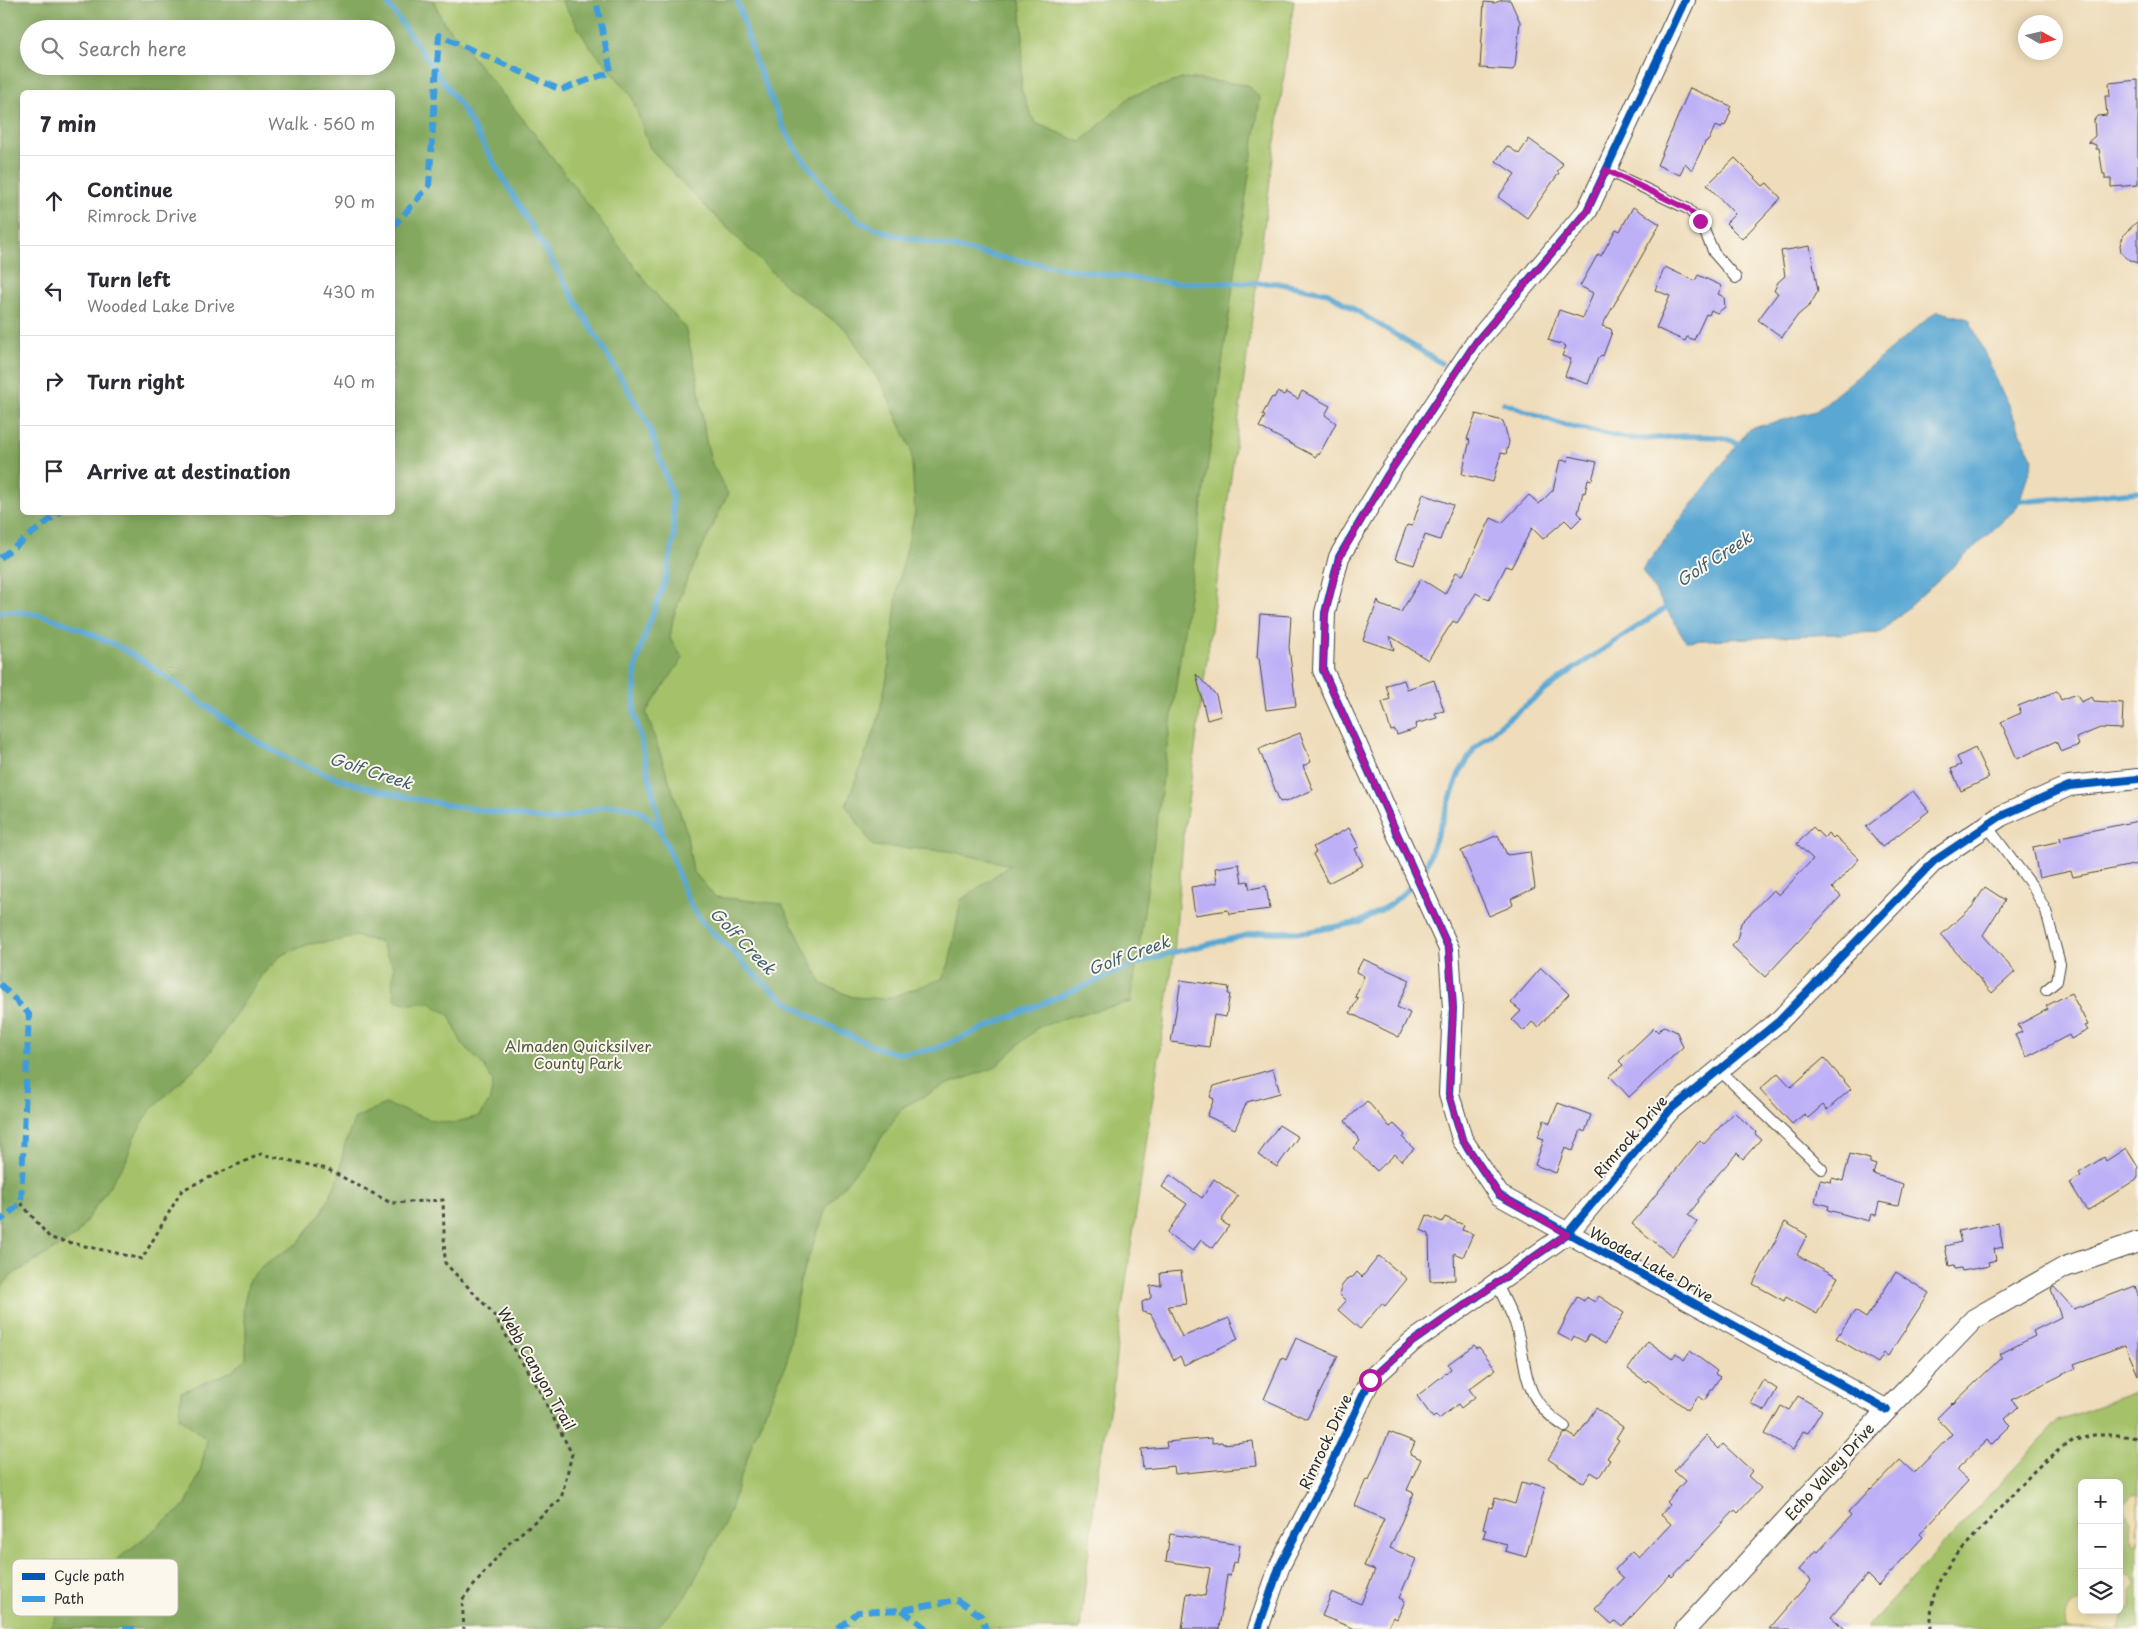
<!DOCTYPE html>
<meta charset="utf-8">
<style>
body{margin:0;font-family:"Playpen Sans",sans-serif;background:#f2f2f3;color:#2b2b33}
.controls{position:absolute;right:15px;bottom:15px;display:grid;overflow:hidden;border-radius:8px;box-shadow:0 2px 12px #0003}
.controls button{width:45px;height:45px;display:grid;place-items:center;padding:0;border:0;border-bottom:1px solid #e1e1e2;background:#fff;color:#2b2b33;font:25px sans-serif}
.compass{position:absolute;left:2018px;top:15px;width:45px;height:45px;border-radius:50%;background:#fff;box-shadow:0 2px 12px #0003;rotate:98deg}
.stop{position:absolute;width:15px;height:15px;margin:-11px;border:4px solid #b5179e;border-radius:50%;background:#fff}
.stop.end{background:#b5179e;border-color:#fff;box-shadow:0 1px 5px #0008}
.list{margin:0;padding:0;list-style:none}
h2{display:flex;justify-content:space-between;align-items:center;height:65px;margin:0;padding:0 20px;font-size:21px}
h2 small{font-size:16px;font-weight:400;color:#7c7c81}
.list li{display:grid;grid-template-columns:32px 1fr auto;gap:15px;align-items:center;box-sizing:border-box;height:90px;padding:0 20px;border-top:1px solid #e1e1e2}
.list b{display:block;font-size:19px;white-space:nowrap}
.list p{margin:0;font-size:16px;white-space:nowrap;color:#7c7c81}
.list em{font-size:16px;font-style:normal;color:#7c7c81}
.icon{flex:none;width:28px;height:28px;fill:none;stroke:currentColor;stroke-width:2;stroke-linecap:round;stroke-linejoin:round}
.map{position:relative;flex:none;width:2138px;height:1629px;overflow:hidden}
.search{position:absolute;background:#fff;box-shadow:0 2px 12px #0003;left:20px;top:20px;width:375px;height:55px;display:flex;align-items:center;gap:12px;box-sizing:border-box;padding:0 18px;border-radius:28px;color:#7c7c81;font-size:19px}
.panel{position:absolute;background:#fff;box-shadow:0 2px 12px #0003;left:20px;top:90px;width:375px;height:425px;border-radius:8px}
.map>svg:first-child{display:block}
.green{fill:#a5c26a;stroke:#68764a;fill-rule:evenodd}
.forest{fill:#84a85e;stroke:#586a44;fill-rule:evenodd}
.sand{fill:#eeda9e;stroke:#8c8264}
.water{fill:#5aa7d3;stroke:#42697f}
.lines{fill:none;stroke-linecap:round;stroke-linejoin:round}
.stream{stroke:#5aa7d3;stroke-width:5.5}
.building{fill:#beb0f7}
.lane-casing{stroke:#484640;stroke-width:12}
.street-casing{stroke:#484640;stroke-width:22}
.path{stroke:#484640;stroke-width:3;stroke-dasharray:4 4;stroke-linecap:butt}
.lane{stroke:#fff;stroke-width:10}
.street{stroke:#fff;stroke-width:20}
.quiet{stroke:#3d9ce1;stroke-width:6;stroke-dasharray:12 6;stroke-linecap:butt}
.cycleway-casing{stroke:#fbf7ec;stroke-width:11}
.cycleway{stroke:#0057b8;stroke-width:8}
.route{stroke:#b5179e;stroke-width:6}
.labels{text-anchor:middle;stroke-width:4;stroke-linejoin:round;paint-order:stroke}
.park-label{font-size:15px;fill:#50583e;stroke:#fbf7ec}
.street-label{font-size:15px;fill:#2b2b2b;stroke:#fbf7ec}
.water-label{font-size:16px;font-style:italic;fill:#3e5d6e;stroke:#fbf7ec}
.key{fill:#fbf7ec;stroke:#bdbab2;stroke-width:1}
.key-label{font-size:14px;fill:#2b2b2b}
</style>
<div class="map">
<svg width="2138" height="1629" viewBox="0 0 2138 1629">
<rect width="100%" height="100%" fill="#fbf7ec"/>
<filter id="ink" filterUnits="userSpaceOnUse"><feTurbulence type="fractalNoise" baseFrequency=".02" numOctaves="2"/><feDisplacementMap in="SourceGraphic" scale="10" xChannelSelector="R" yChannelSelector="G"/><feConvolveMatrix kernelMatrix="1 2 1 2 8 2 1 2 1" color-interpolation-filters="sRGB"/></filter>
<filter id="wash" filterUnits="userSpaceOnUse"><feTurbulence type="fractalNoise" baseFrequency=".0096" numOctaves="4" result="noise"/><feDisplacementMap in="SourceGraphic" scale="20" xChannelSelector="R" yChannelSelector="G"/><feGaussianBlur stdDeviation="1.12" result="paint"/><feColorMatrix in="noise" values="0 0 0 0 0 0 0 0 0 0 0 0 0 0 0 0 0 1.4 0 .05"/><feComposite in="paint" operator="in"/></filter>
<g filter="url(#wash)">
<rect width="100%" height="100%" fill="#eedcba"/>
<g class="green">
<path d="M0,0H1294L1183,840L1174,954L1118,1336L1112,1396L1098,1469L1080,1629H0ZM29,29H386V66H29ZM22,92H392V512H22Z"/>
<path d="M2138,1392V1629H1865L2059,1420ZM2082,1483H2119V1610H2082Z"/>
</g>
<path class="forest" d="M0,0H433L443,21L531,129L650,287L685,328L697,376L706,441L712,464L728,494L686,582L673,618L670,639L683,658L646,712L686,830L693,871L715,897L782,904L822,984L853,997L886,999L942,979L949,964L961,900L1010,865L949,851L873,846L846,805L877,724L889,668L898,585L915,512L911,449L884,389L847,330L787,287L686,187L650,148L631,95L588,44L561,0H1020L1023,37L1021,89L1035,123L1081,142L1131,96L1185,78L1248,85L1260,98L1131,1002L1068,1017L1037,1028L994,1068L946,1085L903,1107L870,1154L827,1206L800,1281L787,1361L754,1438L726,1521L685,1597L655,1629H50L62,1603L186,1505L200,1472L207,1440L179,1417L181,1392L233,1371L246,1358V1328L243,1309L249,1279L262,1266L298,1243L322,1212L339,1177L344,1147L355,1118L385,1104L435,1121L452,1123L480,1116L490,1100L493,1081L484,1066L462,1044L449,1015L430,1003L410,1004L396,1001L392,987L394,968L380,942L355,936L342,940L309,944L282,955L261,976L207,1057L152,1108L134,1137L126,1161L76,1236L12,1275L0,1288ZM29,29H386V66H29ZM22,92H392V512H22Z"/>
<g class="sand">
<polygon points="2133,1494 2138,1494 2137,1545 2133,1544 2130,1537 2131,1522 2125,1507 2125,1502"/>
<path d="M2127,1574L2133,1576L2135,1583L2130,1592V1608L2122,1613L2118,1629H2067C2062,1617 2067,1601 2082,1603V1610H2119V1578Z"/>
</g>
<polygon class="water" points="1937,311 1969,319 2033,460 2017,508 1881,632 1686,641 1642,570 1749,429 1816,411"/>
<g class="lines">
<g class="stream">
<polyline points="385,0 460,105 648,424 672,495 674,537 666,578 641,646 636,667 634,711 662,832"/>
<polyline points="737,0 755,60 783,127 798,152 833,198 860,222 890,234 999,257 1080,271 1170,283 1277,283 1328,293 1441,363"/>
<polyline points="1504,403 1564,425 1625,438 1646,439 1684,436 1721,437 1743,445"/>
<polyline points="2013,500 2031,501 2138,492"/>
<path d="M0,612C34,610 57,619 87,632C98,638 110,642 121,648C179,680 226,727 285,757C344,786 408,799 473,809C500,813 528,818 555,820C583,816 607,798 636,810C670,823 675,880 693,909C703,925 717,937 731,950C744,964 757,978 772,990C797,1011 827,1026 857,1039C869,1044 882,1051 896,1053C910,1054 923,1051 937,1048L1131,966L1171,953L1261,932H1307L1360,922L1391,904L1409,888"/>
<polyline points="1426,866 1459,774 1474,749 1501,724 1572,670 1670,605"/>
</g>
</g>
<g id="blocks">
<g class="building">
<polygon points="1502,0 1510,0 1520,22 1515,66 1513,70 1480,68 1484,2 1495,3"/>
<polygon points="2138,80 2138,185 2111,187 2111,179 2105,179 2105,174 2103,174 2099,149 2096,149 2096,145 2088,142 2095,136 2094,120 2097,116 2107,115 2105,96 2110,96 2109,83"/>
<polygon points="1690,88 1731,106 1729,110 1731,111 1725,126 1723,125 1721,128 1715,126 1709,140 1705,142 1692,170 1685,163 1680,175 1657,165"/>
<polygon points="1529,139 1563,164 1557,172 1559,173 1527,218 1498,197 1515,174 1496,161 1507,146 1519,154"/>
<polygon points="1735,158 1763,186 1767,183 1781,198 1742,239 1726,223 1735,214 1707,185"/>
<polygon points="1633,207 1660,224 1602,326 1611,329 1612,332 1603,356 1601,355 1598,358 1588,384 1565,376 1571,359 1562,356 1566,346 1548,340 1559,310 1583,318 1593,293 1580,286 1598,254 1601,256 1616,229 1620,231"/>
<polygon points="2138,221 2138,263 2126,258 2121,252 2120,245 2124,234"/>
<polygon points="1810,246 1818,291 1810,305 1798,315 1782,337 1758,320 1778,293 1774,291 1778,282 1785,276 1781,251"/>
<polygon points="1665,267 1695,281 1698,275 1722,286 1718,294 1724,297 1725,307 1717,313 1711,310 1709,315 1706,314 1694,340 1687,337 1685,341 1656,328 1670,296 1655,290"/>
<polygon points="1302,391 1330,406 1325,415 1336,423 1319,455 1317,454 1316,457 1259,427 1265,416 1262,415 1272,397 1274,398 1277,392 1284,395 1286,392 1298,399"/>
<polygon points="1476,414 1503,421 1509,442 1506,454 1501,453 1493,482 1462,474 1470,440 1467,439"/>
<polygon points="1569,456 1597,462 1592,480 1588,479 1585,493 1583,492 1578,513 1582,517 1572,527 1565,520 1543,539 1532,528 1511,568 1506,566 1489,600 1476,593 1457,623 1453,621 1428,660 1390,636 1394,650 1363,640 1378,600 1380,605 1401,612 1421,579 1445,594 1456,572 1463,575 1491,518 1502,523 1529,495 1539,504 1553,490 1560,460 1568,461"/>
<polygon points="1423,494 1453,505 1440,540 1425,535 1414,565 1395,559 1407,525 1412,526"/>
<polygon points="1260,614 1291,616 1289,647 1296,706 1266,710 1259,658 1257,658"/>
<polygon points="1196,674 1216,695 1221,716 1207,720"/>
<polygon points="1404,680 1407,689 1434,680 1444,711 1435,713 1437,718 1415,724 1416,729 1397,735 1395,730 1391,731 1382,702 1390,699 1386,685"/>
<polygon points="2057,691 2061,700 2077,694 2081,702 2092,697 2094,701 2123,703 2122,729 2100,728 2076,738 2079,745 2061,752 2056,741 2017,759 2001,722 2021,713 2018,706"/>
<polygon points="1300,733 1311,762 1303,766 1313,790 1285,802 1284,801 1280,802 1259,749"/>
<polygon points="1975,748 1989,778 1961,791 1951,769 1961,765 1957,757"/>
<polygon points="1913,791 1929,811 1882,847 1866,827"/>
<polygon points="2138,821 2138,864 2073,877 2071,871 2039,878 2033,847 2061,841 2060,837"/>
<polygon points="1813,827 1824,838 1828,833 1833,838 1835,836 1859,859 1832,888 1841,896 1765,977 1732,946 1737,940 1741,923 1773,890 1779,895 1813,859 1797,844"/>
<polygon points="1349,828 1359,847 1355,849 1363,865 1328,883 1313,854 1316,852 1313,847"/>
<polygon points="1498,835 1507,855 1530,852 1535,888 1511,899 1513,905 1510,907 1489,916 1461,851"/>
<polygon points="1239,864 1242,882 1248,881 1250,889 1266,886 1270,909 1229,914 1228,910 1195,915 1191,887 1217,883 1215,868"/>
<polygon points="1985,887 2005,900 1983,935 2015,972 1992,993 1941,935 1972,907"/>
<polygon points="1363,959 1410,980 1397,1007 1410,1013 1399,1037 1350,1013 1358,998 1355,997 1364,976 1356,972"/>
<polygon points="1541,968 1569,994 1538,1027 1532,1022 1524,1031 1512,1020 1521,1011 1511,1003"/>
<polygon points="1181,980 1229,987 1228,994 1230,994 1226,1017 1214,1015 1209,1047 1171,1042"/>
<polygon points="2071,993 2088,1025 2085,1026 2088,1030 2071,1039 2069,1035 2027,1057 2015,1035 2022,1032 2018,1025 2048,1009 2046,1006"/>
<polygon points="1664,1026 1677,1032 1683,1047 1629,1097 1610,1076 1623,1065 1619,1061 1654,1028 1658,1032"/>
<polygon points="1824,1058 1851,1089 1827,1110 1823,1105 1808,1118 1804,1114 1792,1124 1760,1089 1778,1073 1791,1087"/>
<polygon points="1273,1069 1280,1093 1247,1102 1235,1129 1207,1116 1214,1099 1210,1097 1214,1086"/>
<polygon points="1367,1101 1390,1127 1394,1124 1405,1135 1403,1138 1414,1149 1401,1161 1395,1154 1377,1171 1353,1148 1360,1141 1345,1121"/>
<polygon points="1558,1103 1591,1115 1585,1132 1581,1130 1573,1151 1565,1148 1556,1173 1535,1165 1544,1139 1538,1137 1544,1120 1550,1123"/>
<polygon points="1734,1112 1756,1132 1755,1134 1761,1139 1743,1159 1737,1153 1704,1190 1705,1191 1698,1200 1699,1201 1688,1215 1697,1222 1672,1256 1632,1224 1700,1140 1704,1144"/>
<polygon points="1279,1125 1298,1137 1277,1167 1258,1155"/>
<polygon points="2126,1148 2138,1167 2138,1178 2087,1211 2070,1183 2081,1176 2079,1173 2104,1157 2106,1161"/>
<polygon points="1850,1154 1870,1159 1870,1163 1876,1165 1873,1174 1903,1184 1898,1206 1879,1202 1876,1215 1871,1214 1869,1221 1828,1210 1829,1206 1815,1202 1820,1180 1831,1182 1832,1178 1843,1181"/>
<polygon points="1170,1175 1202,1198 1214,1179 1238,1196 1221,1221 1229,1226 1213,1248 1201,1240 1193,1251 1167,1233 1187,1204 1162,1187"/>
<polygon points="1427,1215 1442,1222 1445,1217 1464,1225 1462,1230 1473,1234 1463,1257 1454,1253 1455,1280 1430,1281 1429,1234 1421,1230"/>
<polygon points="1785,1222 1807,1235 1797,1255 1838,1277 1817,1314 1786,1297 1784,1301 1753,1284"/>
<polygon points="1998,1223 2003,1247 1994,1249 1996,1260 1988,1262 1989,1266 1962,1271 1961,1268 1955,1269 1954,1265 1949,1266 1945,1246 1961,1242 1958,1231"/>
<polygon points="1379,1256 1407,1279 1385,1306 1382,1303 1360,1329 1338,1310 1346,1301 1339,1294 1341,1291 1341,1287 1348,1278 1353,1277 1357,1272 1362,1277"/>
<polygon points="1181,1271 1186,1304 1168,1306 1182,1337 1229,1318 1238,1339 1184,1365 1180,1356 1174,1360 1151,1314 1143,1312 1142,1302 1151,1298 1150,1286 1161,1285 1160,1273"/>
<polygon points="1896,1272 1929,1293 1888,1356 1884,1353 1878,1363 1836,1338 1855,1311 1866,1318"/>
<polygon points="2135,1286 2138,1294 2138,1375 2125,1345 2074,1364 2076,1368 2011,1400 2018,1407 2005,1419 2011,1425 1991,1445 1987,1440 1956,1470 1968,1481 1920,1534 1923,1537 1878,1586 1867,1575 1831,1617 1845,1629 1769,1629 1811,1580 1799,1570 1816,1550 1818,1552 1851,1516 1848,1513 1871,1488 1872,1489 1900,1460 1914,1473 1952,1434 1937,1418 1952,1403 1953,1404 2002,1357 2000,1354 2035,1336 2033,1331 2061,1317 2051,1289 2054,1287 2074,1309"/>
<polygon points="1599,1296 1624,1313 1605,1344 1589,1335 1585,1342 1574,1336 1571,1341 1558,1334 1577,1297 1584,1301 1586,1297 1595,1302"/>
<polygon points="1296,1338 1338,1356 1307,1419 1264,1399 1282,1358 1286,1360"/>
<polygon points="1648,1341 1672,1359 1676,1353 1684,1360 1690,1351 1717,1371 1715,1374 1720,1377 1704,1401 1698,1396 1688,1410 1648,1380 1646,1382 1628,1369"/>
<polygon points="1474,1345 1477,1348 1479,1347 1496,1369 1469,1389 1475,1397 1461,1408 1458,1404 1439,1419 1436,1415 1433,1418 1417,1396 1451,1369 1448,1364"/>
<polygon points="1763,1380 1777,1389 1765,1411 1750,1403"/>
<polygon points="1798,1396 1822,1410 1808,1433 1803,1431 1793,1450 1765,1434 1781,1406 1789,1410"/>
<polygon points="1596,1408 1623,1427 1616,1438 1619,1440 1607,1458 1610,1460 1599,1477 1591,1472 1584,1483 1548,1459 1564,1434 1568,1433 1576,1438"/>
<polygon points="1389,1432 1415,1442 1410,1454 1421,1459 1407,1490 1414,1493 1390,1548 1416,1559 1399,1598 1405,1601 1397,1619 1393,1617 1387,1629 1355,1629 1322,1616 1332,1592 1361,1604 1375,1570 1364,1566 1384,1519 1355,1506 1366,1479 1369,1480"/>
<polygon points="1706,1436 1719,1449 1723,1444 1752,1471 1748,1476 1761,1488 1738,1513 1735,1510 1672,1577 1670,1575 1622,1627 1615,1621 1612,1624 1595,1609 1624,1578 1615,1570 1632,1551 1639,1558 1671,1524 1661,1515 1669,1505 1666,1502 1685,1481 1674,1471"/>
<polygon points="1212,1438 1212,1443 1222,1442 1223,1444 1253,1441 1256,1466 1175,1474 1174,1466 1143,1469 1141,1449 1167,1447 1166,1442"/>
<polygon points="1521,1483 1529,1485 1530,1483 1545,1487 1526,1557 1505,1551 1507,1544 1483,1538 1486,1529 1483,1528 1489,1507 1492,1508 1495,1498 1515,1504"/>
<polygon points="1170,1534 1240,1545 1237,1563 1233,1562 1230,1576 1227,1575 1219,1629 1182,1629 1187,1593 1205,1596 1210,1568 1166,1561"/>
</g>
</g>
</g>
<g filter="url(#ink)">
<use href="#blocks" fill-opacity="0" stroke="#484640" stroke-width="1"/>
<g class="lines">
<defs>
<g id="lane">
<polyline points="1606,170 1688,209 1700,221 1714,253 1736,278"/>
<polyline points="1987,826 2033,887 2046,911 2060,964 2057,981 2046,990"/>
<polyline points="1719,1070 1822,1169"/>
<path d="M1497,1284C1503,1297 1510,1310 1515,1323C1530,1369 1518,1396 1565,1427"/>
</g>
<g id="street">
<polyline points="1685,0 1587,211 1477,341 1387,476 1339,557 1325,613 1323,670 1449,949 1453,1008 1449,1094 1462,1139 1499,1195 1887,1410"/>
<polyline points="1258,1629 1280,1565 1321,1486 1370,1380 1412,1342 1567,1234 1670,1110 1779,1021 1934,861 2001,816 2069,786 2138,779"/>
<polyline points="1686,1629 1887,1410 1974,1319 2065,1267 2138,1242"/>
</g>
</defs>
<use href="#lane" class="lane-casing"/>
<use href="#street" class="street-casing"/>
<g class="path">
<polyline points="21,1203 50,1238 142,1259 182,1190 261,1154 327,1169 391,1203 443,1200 445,1263 492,1312 540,1392 572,1454 561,1499 507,1545 462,1600 464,1629"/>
<path d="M1931,1629C1930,1598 1936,1582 1954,1558L2036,1469L2060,1448L2072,1441L2094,1435H2118L2138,1438"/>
</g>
<use href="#lane" class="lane"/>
<use href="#street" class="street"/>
<g class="quiet">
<polyline points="392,228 429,186 439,35 561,90 611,72 596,0"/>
<polyline points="0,558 60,512"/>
<polyline points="0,984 29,1014 21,1203 0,1221"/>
<polyline points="902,1610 927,1629"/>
<polyline points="123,1629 139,1629"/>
<polyline points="838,1629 858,1612 902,1610 957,1600 981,1616 986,1629"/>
</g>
<defs>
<g id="cycleway">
<polyline points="1685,0 1587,211 1477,341 1387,476 1339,557 1325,613 1323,670 1449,949 1453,1008 1449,1094 1462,1139 1499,1195 1887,1410"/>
<polyline points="1258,1629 1280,1565 1321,1486 1370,1380 1412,1342 1567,1234 1670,1110 1779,1021 1934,861 2001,816 2069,786 2138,779"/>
</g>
</defs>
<use href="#cycleway" class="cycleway-casing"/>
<use href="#cycleway" class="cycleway"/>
</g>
</g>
<g class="lines" filter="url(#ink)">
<polyline class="route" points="1370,1380 1412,1342 1567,1234 1499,1195 1462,1139 1449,1094 1453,1008 1449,949 1323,670 1325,614 1339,558 1387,476 1477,341 1587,211 1606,170 1688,209 1700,221"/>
</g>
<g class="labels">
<g class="park-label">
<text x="578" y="1052">Almaden Quicksilver<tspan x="578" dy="17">County Park</tspan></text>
</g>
<g class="street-label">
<text transform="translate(1631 1137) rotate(-49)" y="5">Rimrock Drive</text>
<text transform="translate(1651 1265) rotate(29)" y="5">Wooded Lake Drive</text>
<text transform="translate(536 1369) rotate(60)" y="5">Webb Canyon Trail</text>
<text transform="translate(1326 1442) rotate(-65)" y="5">Rimrock Drive</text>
<text transform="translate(1830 1472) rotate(-48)" y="5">Echo Valley Drive</text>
</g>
<g class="water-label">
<text transform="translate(1714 559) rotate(-33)" y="6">Golf Creek</text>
<text transform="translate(371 771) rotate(18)" y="6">Golf Creek</text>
<text transform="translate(743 941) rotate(46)" y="6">Golf Creek</text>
<text transform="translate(1129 955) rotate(-20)" y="6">Golf Creek</text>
</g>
</g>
<rect x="12" y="1559" width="166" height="57" rx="8" class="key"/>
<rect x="22" y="1573" width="23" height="7" fill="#0057b8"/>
<rect x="22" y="1596" width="23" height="6" fill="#3d9ce1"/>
<g class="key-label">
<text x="54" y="1581">Cycle path</text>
<text x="54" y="1604">Path</text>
</g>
</svg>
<div class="controls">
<button>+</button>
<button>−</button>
<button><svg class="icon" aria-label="layers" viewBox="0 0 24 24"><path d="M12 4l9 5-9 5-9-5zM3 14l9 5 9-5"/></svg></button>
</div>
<svg class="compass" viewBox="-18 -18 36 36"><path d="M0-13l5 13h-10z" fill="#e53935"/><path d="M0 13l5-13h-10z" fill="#7c7c81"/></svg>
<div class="stop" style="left:1370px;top:1380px"></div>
<div class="stop end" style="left:1700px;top:221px"></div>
<div class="search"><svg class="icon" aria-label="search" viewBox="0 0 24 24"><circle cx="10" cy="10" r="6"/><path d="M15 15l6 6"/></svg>Search here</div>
<section class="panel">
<h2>7 min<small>Walk · 560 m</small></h2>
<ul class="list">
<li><svg class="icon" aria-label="ahead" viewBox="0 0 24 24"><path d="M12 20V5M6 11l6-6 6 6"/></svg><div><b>Continue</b><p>Rimrock Drive</p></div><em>90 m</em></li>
<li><svg class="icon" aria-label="left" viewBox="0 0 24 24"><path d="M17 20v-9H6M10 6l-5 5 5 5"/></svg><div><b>Turn left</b><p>Wooded Lake Drive</p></div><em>430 m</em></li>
<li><svg class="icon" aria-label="right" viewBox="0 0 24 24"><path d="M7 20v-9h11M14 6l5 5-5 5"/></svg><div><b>Turn right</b></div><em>40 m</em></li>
<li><svg class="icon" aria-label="arrive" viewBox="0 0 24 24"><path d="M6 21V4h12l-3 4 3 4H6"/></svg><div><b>Arrive at destination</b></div></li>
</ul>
</section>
</div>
